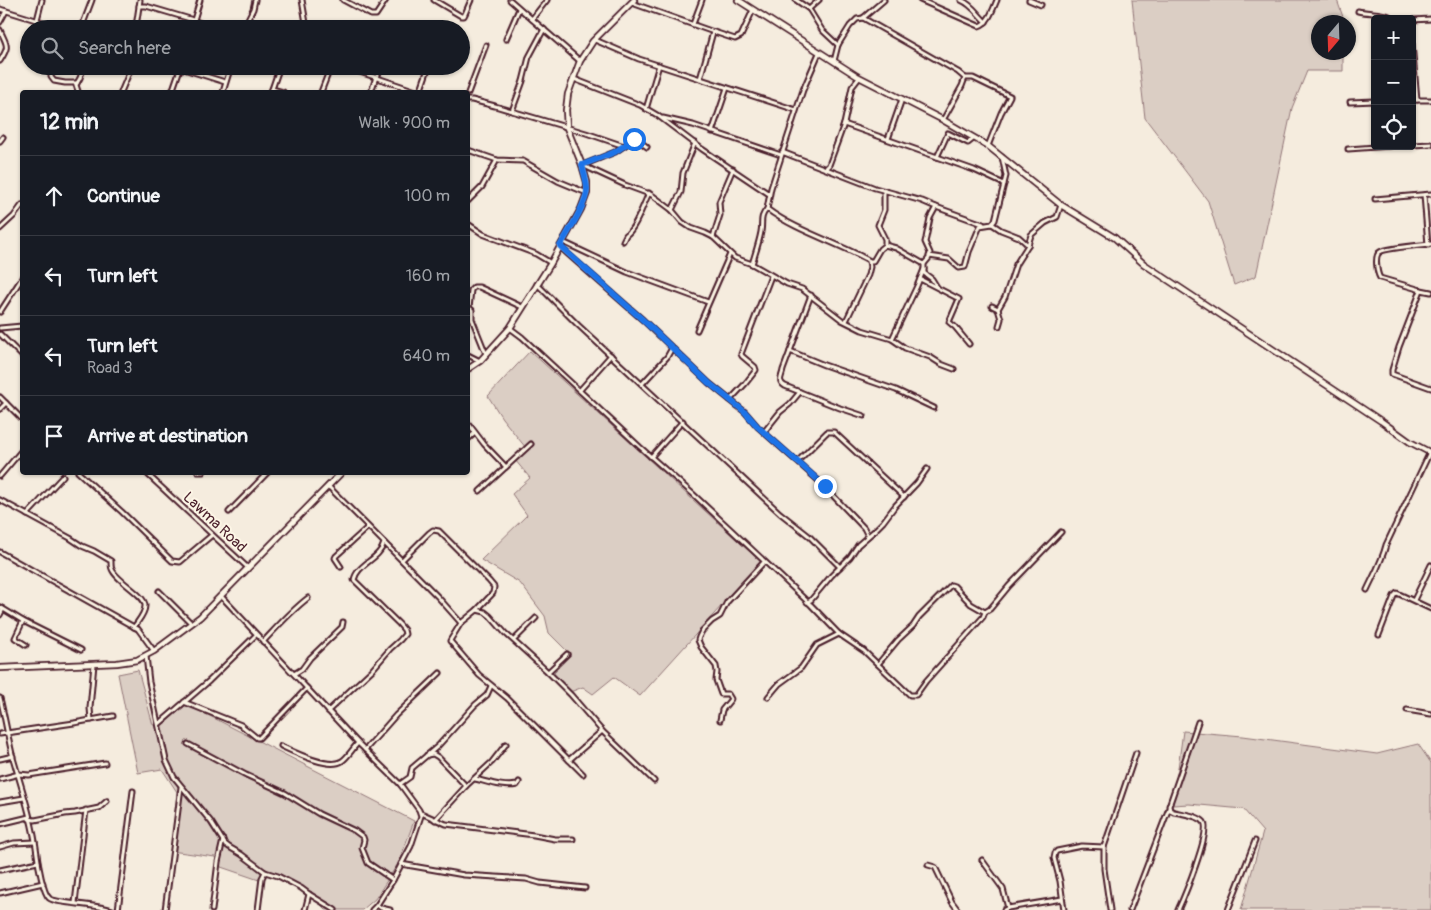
<!DOCTYPE html>
<meta charset="utf-8">
<style>
body{margin:0;font-family:Pangolin,sans-serif;background:#242831;color:#f1f3f6}
.controls{position:absolute;right:15px;top:15px;display:grid;overflow:hidden;border-radius:5px;box-shadow:0 1px 4px #0004}
.controls button{width:45px;height:45px;display:grid;place-items:center;padding:0;border:0;border-bottom:1px solid #363941;background:#171b24;color:#f1f3f6;font:25px sans-serif}
.compass{position:absolute;left:1311px;top:15px;width:45px;height:45px;border-radius:50%;background:#171b24;box-shadow:0 1px 4px #0004;rotate:199deg}
.stop{position:absolute;width:15px;height:15px;margin:-11px;border:4px solid #1a73e8;border-radius:50%;background:#fff}
.stop.end{background:#1a73e8;border-color:#fff;box-shadow:0 1px 5px #0008}
.list{margin:0;padding:0;list-style:none}
h2{display:flex;justify-content:space-between;align-items:center;height:65px;margin:0;padding:0 20px;font-size:21px}
h2 small{font-size:16px;font-weight:400;color:#9ea1a6}
.list li{display:grid;grid-template-columns:32px 1fr auto;gap:15px;align-items:center;box-sizing:border-box;height:80px;padding:0 20px;border-top:1px solid #363941}
.list b{display:block;font-size:19px;white-space:nowrap}
.list p{margin:0;font-size:16px;white-space:nowrap;color:#9ea1a6}
.list em{font-size:16px;font-style:normal;color:#9ea1a6}
.icon{flex:none;width:28px;height:28px;fill:none;stroke:currentColor;stroke-width:2;stroke-linecap:round;stroke-linejoin:round}
.map{position:relative;flex:none;width:1431px;height:910px;overflow:hidden}
.search{position:absolute;background:#171b24;box-shadow:0 1px 4px #0004;left:20px;top:20px;width:450px;height:55px;display:flex;align-items:center;gap:12px;box-sizing:border-box;padding:0 18px;border-radius:28px;color:#9ea1a6;font-size:19px}
.panel{position:absolute;background:#171b24;box-shadow:0 1px 4px #0004;left:20px;top:90px;width:450px;height:385px;border-radius:5px}
.map>svg:first-child{display:block}
.green{fill:#dbcec4;stroke:#927678}
.lines{fill:none;stroke-linecap:round;stroke-linejoin:round}
.street-casing{stroke:#4a1f2b;stroke-width:7}
.secondary-casing{stroke:#4a1f2b;stroke-width:8}
.street{stroke:#fcf5e5;stroke-width:3}
.secondary{stroke:#fcf5e5;stroke-width:4.5}
.route{stroke:#1a73e8;stroke-width:6}
.labels{text-anchor:middle;stroke-width:4;stroke-linejoin:round;paint-order:stroke}
.street-label{font-size:15px;fill:#4a1f2b;stroke:#fcf5e5}
</style>
<div class="map">
<svg width="1431" height="910" viewBox="0 0 1431 910">
<rect width="100%" height="100%" fill="#f5ecde"/>
<filter id="ink" filterUnits="userSpaceOnUse"><feTurbulence type="fractalNoise" baseFrequency=".02" numOctaves="2"/><feDisplacementMap in="SourceGraphic" scale="10" xChannelSelector="R" yChannelSelector="G"/><feConvolveMatrix kernelMatrix="1 2 1 2 8 2 1 2 1" color-interpolation-filters="sRGB"/></filter>
<g filter="url(#ink)">
<g class="green">
<polygon points="1132,0 1337,0 1343,17 1343,22 1318,22 1318,52 1343,53 1343,71 1307,71 1292,108 1256,276 1234,285 1208,201 1145,118"/>
<polygon points="530,351 761,562 640,696 614,677 593,694 583,687 570,692 553,673 571,655 549,633 545,616 520,583 481,560 527,515 512,494 530,478 515,460 526,448 502,418 488,396"/>
<polygon points="138,670 153,725 165,723 186,705 202,712 414,821 399,862 375,899 362,910 326,910 316,900 268,872 259,880 221,867 215,857 171,851 177,792 162,769 138,773 118,674"/>
<polygon points="1183,731 1243,736 1377,754 1418,744 1431,763 1431,910 1241,910 1263,832 1243,809 1189,804 1173,805"/>
</g>
<g class="lines">
<defs>
<g id="street">
<polyline points="302,0 307,29"/>
<polyline points="343,0 371,15 376,15 386,0"/>
<polyline points="434,0 461,16 464,16 465,14 471,0"/>
<polyline points="510,0 580,61"/>
<polyline points="796,0 809,9 822,30 838,45"/>
<path d="M920,0L979,26C989,23 993,9 997,0"/>
<path d="M961,0C973,5 977,14 986,22"/>
<polyline points="1029,0 1041,5"/>
<polyline points="632,3 708,30 735,39 741,36 753,10"/>
<polyline points="139,6 146,6 190,19 216,29"/>
<polyline points="0,9 65,29"/>
<polyline points="809,9 819,0"/>
<path d="M1358,11C1366,13 1383,13 1389,16L1390,19"/>
<polyline points="863,18 958,72 965,78 962,86 943,120"/>
<polyline points="532,19 547,0"/>
<polyline points="37,20 42,0"/>
<polyline points="194,20 200,0"/>
<polyline points="1412,20 1431,19"/>
<polyline points="0,22 6,11"/>
<polyline points="693,24 702,0"/>
<polyline points="47,29 49,24"/>
<polyline points="81,29 92,0"/>
<polyline points="134,29 137,20 140,0"/>
<polyline points="243,29 253,9 255,0"/>
<path d="M0,30C7,46 10,45 0,61"/>
<polyline points="506,39 519,9"/>
<polyline points="595,40 639,59 796,110"/>
<polyline points="1412,44 1417,100"/>
<path d="M819,53L803,90L771,188L767,209C798,232 837,242 870,261H873L880,249L885,245L896,248L924,264"/>
<polyline points="834,61 838,45 850,26 857,19 863,18 884,0"/>
<polyline points="51,66 51,77 54,81 65,83 77,83"/>
<polyline points="174,66 225,82"/>
<polyline points="342,66 419,92"/>
<polyline points="377,78 381,66"/>
<polyline points="965,78 973,78 1010,96 1001,113 988,146"/>
<polyline points="574,79 640,105 657,115 702,149 769,194"/>
<polyline points="700,79 713,32"/>
<polyline points="272,89 283,92"/>
<polyline points="78,91 76,85 80,78 84,66"/>
<polyline points="121,92 132,66"/>
<polyline points="172,92 180,69"/>
<polyline points="223,92 231,66"/>
<polyline points="271,92 280,66"/>
<polyline points="321,92 331,66"/>
<polyline points="371,92 376,77"/>
<polyline points="420,92 429,66"/>
<polyline points="468,93 486,45"/>
<polyline points="468,100 472,100 495,106 586,133 624,146"/>
<polyline points="1412,100 1431,100"/>
<polyline points="1350,102 1375,101"/>
<polyline points="646,109 659,65"/>
<polyline points="512,111 523,81 529,57 544,29"/>
<polyline points="663,118 693,125 781,155"/>
<polyline points="844,124 974,170 1004,184"/>
<polyline points="712,132 727,88"/>
<polyline points="888,139 902,99"/>
<polyline points="0,141 3,137"/>
<polyline points="1412,145 1431,144"/>
<polyline points="1348,149 1390,146"/>
<polyline points="468,150 497,160 523,161 558,181 587,193"/>
<polyline points="782,152 875,188 922,201 936,207 930,218 926,238 925,242 930,253 929,258 924,264 924,269 917,286 892,339"/>
<polyline points="937,157 948,133 968,143 973,139"/>
<polyline points="582,165 625,185 652,195 672,210 682,222 691,228 705,233 713,237 735,258 752,264 787,284 802,289 842,320 862,330 892,339 905,348 930,357 941,364 954,369"/>
<polyline points="583,165 615,152 634,139 637,139 647,147"/>
<polyline points="826,168 829,165 844,124 852,87 859,78"/>
<polyline points="884,191 884,210 878,225 885,239 885,245"/>
<polyline points="1424,195 1428,245"/>
<polyline points="1375,199 1431,194"/>
<polyline points="468,201 482,187 497,160"/>
<polyline points="936,207 983,224"/>
<polyline points="672,210 681,192 683,173 695,143"/>
<polyline points="468,224 483,234 536,254 551,263"/>
<polyline points="992,224 1001,230 1019,237 1028,245"/>
<polyline points="0,229 14,216 22,205"/>
<polyline points="713,237 720,215 719,202 733,169"/>
<path d="M623,241L626,235C636,228 643,205 649,193"/>
<polyline points="563,242 627,272 708,302"/>
<path d="M1431,244C1422,245 1386,248 1380,252C1374,255 1377,273 1380,278L1421,290L1399,347L1392,370V374L1431,388"/>
<polyline points="560,247 643,320 709,383 745,412 758,427 820,482 864,528 868,536"/>
<polyline points="929,256 949,259 959,268 965,267 969,252 980,226 992,224 995,220 1006,176 1002,157"/>
<path d="M752,264C755,254 759,243 761,232C763,222 759,218 767,209"/>
<polyline points="924,269 924,273 932,279 937,287"/>
<polyline points="920,279 959,299 949,322 955,327 969,344"/>
<polyline points="537,284 578,325 780,513 809,536 840,567"/>
<polyline points="1421,290 1431,292"/>
<path d="M811,295L783,370C782,377 777,381 785,386L840,408L864,416"/>
<polyline points="992,306 998,309"/>
<polyline points="0,312 22,278"/>
<polyline points="846,321 868,275 870,267 869,261"/>
<polyline points="999,326 1001,319 998,309 1005,297 1016,264 1028,245 1031,235 1045,223 1057,217 1061,205"/>
<polyline points="0,328 22,326"/>
<polyline points="510,328 522,337 640,447 693,494 811,605 839,634 864,651 910,695 916,695 926,681 983,617 985,612 990,609 1009,586 1061,532"/>
<polyline points="697,330 730,254"/>
<polyline points="0,334 22,356"/>
<polyline points="790,351 824,365 896,390 934,408"/>
<polyline points="486,354 472,319 472,310 469,308 471,290 474,287 479,287 522,307"/>
<polyline points="468,355 480,361"/>
<polyline points="642,384 667,357 672,348"/>
<polyline points="580,390 611,355"/>
<polyline points="0,397 22,419"/>
<polyline points="730,400 745,384 756,370 755,367 742,356 741,354 771,276"/>
<polyline points="0,409 6,403"/>
<polyline points="468,423 484,444 506,467"/>
<polyline points="764,432 780,412 790,404 800,392"/>
<polyline points="468,439 475,433"/>
<polyline points="651,457 683,421"/>
<polyline points="798,461 827,432 834,432 904,497"/>
<polyline points="78,472 122,512 172,561 180,562 212,535"/>
<polyline points="145,472 247,567"/>
<polyline points="198,472 203,472"/>
<polyline points="0,476 22,450"/>
<polyline points="328,486 438,597 461,623"/>
<polyline points="480,491 531,444"/>
<path d="M0,500L70,538L82,546L94,551L111,561C111,563 111,568 112,569C116,581 146,595 145,606C145,614 138,621 134,627"/>
<polyline points="229,512 268,472"/>
<polyline points="27,515 63,476"/>
<polyline points="0,552 134,627 138,629 154,651"/>
<polyline points="402,560 429,533 433,530 439,531 489,581 494,587 493,593 477,610 461,623 451,639 450,641 479,675 507,698 583,774"/>
<polyline points="341,567 335,558 336,556 368,527"/>
<path d="M1367,590C1374,575 1382,561 1386,545L1430,452"/>
<polyline points="159,591 191,623"/>
<polyline points="221,596 358,743 400,784 419,810 421,816 411,846 393,880 377,905 372,910"/>
<polyline points="1414,600 1431,565"/>
<polyline points="807,602 811,600 831,576 850,557 858,545 873,532 883,522 895,506 917,483 927,469"/>
<polyline points="0,607 23,621 81,650"/>
<polyline points="477,610 485,612 490,616 505,633 548,672 571,695 602,731 654,781"/>
<polyline points="0,615 3,609"/>
<polyline points="23,621 15,638 26,645"/>
<polyline points="1379,635 1394,596 1397,593 1431,609"/>
<polyline points="514,640 536,618"/>
<path d="M263,642C277,627 291,611 308,598"/>
<polyline points="146,656 149,682 166,760 174,777 211,822 225,844 229,847 241,854 265,872 278,876 301,888 309,894 335,910"/>
<polyline points="878,664 898,640 913,626 919,617 951,585 954,586 971,604 985,612"/>
<polyline points="548,672 567,654"/>
<polyline points="294,674 302,669 310,658 342,627 343,622"/>
<polyline points="768,697 779,684 801,668 817,645 839,634"/>
<path d="M0,698C5,718 8,738 13,758C22,789 33,822 37,854C38,863 43,893 49,898C55,904 99,904 112,910"/>
<polyline points="184,702 241,725 257,738 259,738 307,688"/>
<polyline points="1407,710 1431,714"/>
<path d="M328,711L372,670L390,649L400,640L405,634L404,630L399,624L354,580C357,564 380,559 384,543"/>
<polyline points="91,720 90,708 94,664"/>
<polyline points="720,720 722,710 731,699 728,694 721,694 716,680 717,672 716,666 701,647 698,640 699,637 702,631 712,621 720,616 727,602 764,562"/>
<polyline points="159,724 209,681 256,635"/>
<polyline points="0,734 74,723 113,716"/>
<polyline points="188,744 246,775 285,793 319,814 355,831 363,837 364,840 362,848 368,863 393,880"/>
<path d="M281,746C294,752 329,770 342,761C348,757 353,748 358,743"/>
<polyline points="365,750 396,715 440,673"/>
<polyline points="427,755 433,754 438,757 466,786"/>
<polyline points="0,759 13,756"/>
<polyline points="569,760 602,731"/>
<polyline points="0,779 19,774 29,775 105,763"/>
<path d="M475,779C488,782 504,788 517,785L519,782"/>
<polyline points="400,784 410,777 412,768 438,746 475,705 487,695 491,686"/>
<polyline points="0,802 24,798"/>
<polyline points="421,813 446,824 534,835 555,839 573,839"/>
<polyline points="29,819 35,820 65,814 75,813 99,808 107,801"/>
<polyline points="435,820 466,786 492,762 506,744"/>
<polyline points="0,824 29,817"/>
<polyline points="0,847 14,843 35,842"/>
<polyline points="982,860 1003,889 1008,908"/>
<polyline points="401,864 464,875 526,879 540,883 585,888"/>
<polyline points="928,865 935,867 952,902 958,910"/>
<polyline points="0,870 38,862"/>
<polyline points="0,893 43,883"/>
<polyline points="75,903 86,810"/>
<polyline points="377,905 381,908 390,910"/>
<polyline points="118,910 133,791"/>
<polyline points="165,910 181,787"/>
<polyline points="212,910 218,862 223,840"/>
<polyline points="258,910 262,878 265,872"/>
<polyline points="305,910 309,894"/>
<polyline points="1004,910 1008,908 1062,899"/>
<polyline points="1064,910 1060,881 1054,858 1055,853 1057,851 1082,846 1104,847"/>
<polyline points="1110,910 1104,869 1104,847 1136,753"/>
<polyline points="1130,910 1169,808"/>
<path d="M1178,910C1184,897 1211,832 1204,822C1198,815 1182,814 1174,812L1170,810L1169,806L1198,722"/>
<polyline points="1228,910 1255,841"/>
</g>
<g id="secondary">
<polyline points="738,0 857,76 943,120 988,146 1061,205 1115,238 1144,264 1381,421 1410,442 1431,453"/>
<polyline points="468,369 480,361 510,328 551,263 581,209 587,193 587,182 582,165 567,128 566,110 568,94 580,61 593,41 634,0"/>
<polyline points="0,668 117,663 137,660 154,651 200,617 342,472"/>
</g>
</defs>
<use href="#street" class="street-casing"/>
<use href="#secondary" class="secondary-casing"/>
<use href="#street" class="street"/>
<use href="#secondary" class="secondary"/>
</g>
</g>
<g class="lines" filter="url(#ink)">
<path class="route" d="M634,139L615,152L582,165C584,173 587,181 587,189C588,201 567,234 560,246L643,320L709,383L745,412L758,427L825,486"/>
</g>
<g class="labels">
<g class="street-label">
<text transform="translate(215 522) rotate(43)" y="5">Lawma Road</text>
</g>
</g>
</svg>
<div class="controls">
<button>+</button>
<button>−</button>
<button><svg class="icon" aria-label="locate" viewBox="0 0 24 24"><circle cx="12" cy="12" r="6"/><path d="M12 2v4M12 18v4M2 12h4M18 12h4"/></svg></button>
</div>
<svg class="compass" viewBox="-18 -18 36 36"><path d="M0-13l5 13h-10z" fill="#e53935"/><path d="M0 13l5-13h-10z" fill="#9ea1a6"/></svg>
<div class="stop" style="left:634px;top:139px"></div>
<div class="stop end" style="left:825px;top:486px"></div>
<div class="search"><svg class="icon" aria-label="search" viewBox="0 0 24 24"><circle cx="10" cy="10" r="6"/><path d="M15 15l6 6"/></svg>Search here</div>
<section class="panel">
<h2>12 min<small>Walk · 900 m</small></h2>
<ul class="list">
<li><svg class="icon" aria-label="ahead" viewBox="0 0 24 24"><path d="M12 20V5M6 11l6-6 6 6"/></svg><div><b>Continue</b></div><em>100 m</em></li>
<li><svg class="icon" aria-label="left" viewBox="0 0 24 24"><path d="M17 20v-9H6M10 6l-5 5 5 5"/></svg><div><b>Turn left</b></div><em>160 m</em></li>
<li><svg class="icon" aria-label="left" viewBox="0 0 24 24"><path d="M17 20v-9H6M10 6l-5 5 5 5"/></svg><div><b>Turn left</b><p>Road 3</p></div><em>640 m</em></li>
<li><svg class="icon" aria-label="arrive" viewBox="0 0 24 24"><path d="M6 21V4h12l-3 4 3 4H6"/></svg><div><b>Arrive at destination</b></div></li>
</ul>
</section>
</div>
